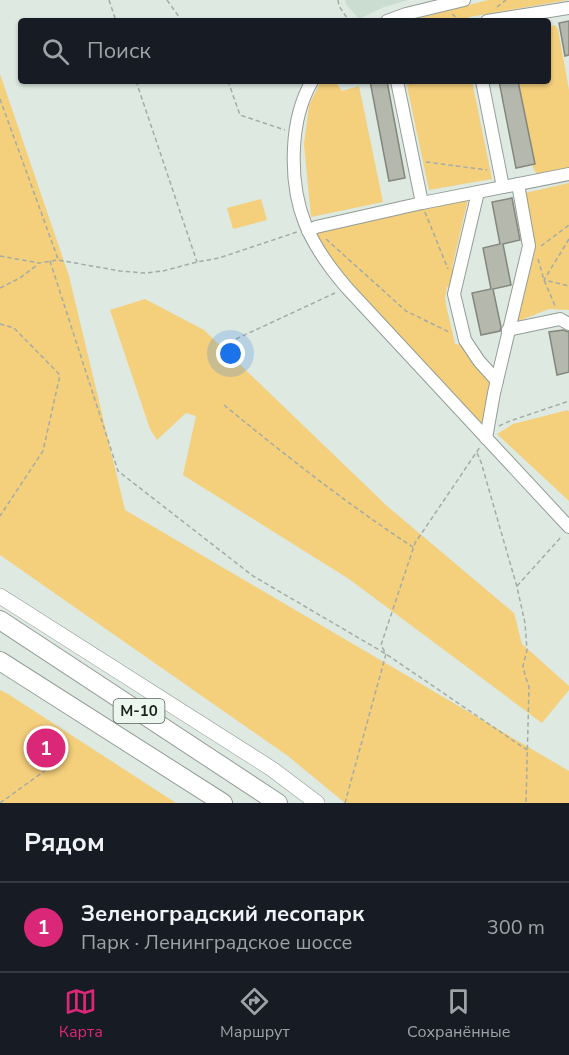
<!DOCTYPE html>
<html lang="ru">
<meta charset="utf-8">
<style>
body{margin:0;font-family:"Nunito Sans",sans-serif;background:#20242c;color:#f1f3f6}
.you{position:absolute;left:231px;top:354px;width:21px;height:21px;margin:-15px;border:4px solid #fff;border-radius:50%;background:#1a73e8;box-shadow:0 0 0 9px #1a73e833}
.badge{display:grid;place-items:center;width:39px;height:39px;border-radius:50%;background:#db2777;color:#fff;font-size:20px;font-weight:700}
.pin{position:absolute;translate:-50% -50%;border:3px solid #fff;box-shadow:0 2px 6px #0006}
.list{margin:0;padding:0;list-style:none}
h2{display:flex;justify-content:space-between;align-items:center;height:78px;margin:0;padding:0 24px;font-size:26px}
h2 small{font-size:20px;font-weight:400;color:#9ea1a6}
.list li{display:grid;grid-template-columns:39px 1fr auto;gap:18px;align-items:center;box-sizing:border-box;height:90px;padding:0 24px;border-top:2px solid #363941}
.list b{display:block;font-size:22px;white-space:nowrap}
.list p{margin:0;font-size:20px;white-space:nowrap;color:#9ea1a6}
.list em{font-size:20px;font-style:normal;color:#9ea1a6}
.icon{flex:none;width:33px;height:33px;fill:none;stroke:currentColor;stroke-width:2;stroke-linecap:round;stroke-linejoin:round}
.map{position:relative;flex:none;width:569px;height:803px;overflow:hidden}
.search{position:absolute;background:#171b24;box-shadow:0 2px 4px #0004;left:18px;right:18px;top:18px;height:66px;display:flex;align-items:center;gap:15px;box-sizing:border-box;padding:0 21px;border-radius:6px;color:#9ea1a6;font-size:22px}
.sheet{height:168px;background:#171b24}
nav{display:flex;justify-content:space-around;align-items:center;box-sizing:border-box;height:84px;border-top:2px solid #363941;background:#171b24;font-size:16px;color:#9ea1a6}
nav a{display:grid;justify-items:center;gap:3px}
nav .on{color:#db2777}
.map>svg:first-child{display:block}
.built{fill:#cbddd0}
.green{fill:#f4cf7c}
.building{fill:#b5b8ad;stroke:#84877d;stroke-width:1.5}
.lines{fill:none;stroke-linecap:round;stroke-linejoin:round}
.minor-casing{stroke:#939d96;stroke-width:14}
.major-casing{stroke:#939d96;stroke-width:16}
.highway-casing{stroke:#939d96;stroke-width:20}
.path{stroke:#a3aca6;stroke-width:1.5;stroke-dasharray:4.5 3;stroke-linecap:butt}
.minor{stroke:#fff;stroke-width:12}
.major{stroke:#fff;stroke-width:15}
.highway{stroke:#fff;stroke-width:18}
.labels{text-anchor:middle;stroke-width:4.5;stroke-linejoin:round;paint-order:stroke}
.shield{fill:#ebf6ee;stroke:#5a605c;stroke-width:1.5}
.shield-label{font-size:15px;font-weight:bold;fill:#1c201d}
</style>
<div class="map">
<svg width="569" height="803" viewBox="0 0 569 803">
<rect width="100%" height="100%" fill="#dde9e1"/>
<polygon class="built" points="345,0 408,0 384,7 359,19 346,4"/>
<g class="green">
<polygon points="488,0 568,0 469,17 467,21 409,21"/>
<polygon points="555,25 558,29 569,90 569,168 537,175 533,167 516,81 548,81 548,27"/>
<polygon points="0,74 69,276 125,510 569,771 569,803 345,803 288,756 0,555"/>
<polygon points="321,81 335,81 342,91 359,86 383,202 311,217 304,144 309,105"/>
<polygon points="406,81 472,81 492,179 429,190"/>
<polygon points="569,183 569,310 549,309 516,322 535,251 525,193"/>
<polygon points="261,199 267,220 233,229 227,208"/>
<polygon points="468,199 452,268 457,270 453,288 447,287 445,298 446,305 455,344 465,345 491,383 484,423 480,422 422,361 337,267 327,255 316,234 317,232"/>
<polygon points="145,299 204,330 387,506 514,613 522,644 569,686 569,690 542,723 349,579 183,475 196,416 186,413 157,440 150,429 110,310"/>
<polygon points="568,410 569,412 569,501 497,434 513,424"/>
<polygon points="0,690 8,694 176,803 0,803"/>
</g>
<g class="building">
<polygon points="569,21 569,55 565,56 559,23"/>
<polygon points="370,81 387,81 405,178 389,181"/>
<polygon points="499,81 518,81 535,164 516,168"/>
<polygon points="512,198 520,240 503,244 511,285 493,289 501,327 500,331 481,335 472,293 491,289 483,248 500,244 492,202"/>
<polygon points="563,330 569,332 569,372 557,375 549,332"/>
</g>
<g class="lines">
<defs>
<g id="minor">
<polyline points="387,21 406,14 464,0"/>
<polyline points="487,21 569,8"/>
<path d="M312,81C300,102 295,124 294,148C291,207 309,244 347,288L569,527"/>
<polyline points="397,81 422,203"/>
<polyline points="482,81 503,187"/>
<polyline points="478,192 454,294 465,340 479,361 497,381"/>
<polyline points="308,231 316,227 422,203 569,174"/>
<polyline points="508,330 560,319 569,324"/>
<polyline points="486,438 494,393 529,246 518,184"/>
</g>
<polyline id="major" points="0,596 272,769 317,803"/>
<g id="highway">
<polyline points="0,620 278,803"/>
<polyline points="0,661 223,803"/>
</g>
</defs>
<use href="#minor" class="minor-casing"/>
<use href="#major" class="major-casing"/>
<use href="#highway" class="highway-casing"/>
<g class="path">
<polyline points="109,0 116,21"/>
<polyline points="167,0 182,21"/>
<polyline points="338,0 339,6 349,21"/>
<polyline points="497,7 506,0"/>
<polyline points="452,14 461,21"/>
<polyline points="136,81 197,262"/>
<polyline points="228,81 240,115 285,130"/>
<polyline points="410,84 417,81"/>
<polyline points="0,99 58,259"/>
<polyline points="426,162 487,170"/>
<polyline points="425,212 448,269"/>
<polyline points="326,239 406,311 451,333"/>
<polyline points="569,239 544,280 569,286"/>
<polyline points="541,246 569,225"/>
<polyline points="0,256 39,263 58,260 120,271 145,273 163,271 197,262 219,258 297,232"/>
<polyline points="538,259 544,280 556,308"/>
<polyline points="50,261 118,471 253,576 386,654 527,750"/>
<polyline points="0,288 20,278 37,265"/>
<polyline points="0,324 14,328 60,375 43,451 0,516"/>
<polyline points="236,339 335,293"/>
<path d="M224,405C285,455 347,504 413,547"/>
<polyline points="499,426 510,421 569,401"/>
<polyline points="477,453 481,462 517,587 525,623 527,650 523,666 525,675 529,687 526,803"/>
<polyline points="517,586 562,536"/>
<polyline points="0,803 64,757"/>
<polyline points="345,803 386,654 381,645 415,543 480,447"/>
</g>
<use href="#minor" class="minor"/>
<use href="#major" class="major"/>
<use href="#highway" class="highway"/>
</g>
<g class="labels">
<rect class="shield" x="113.5" y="699" width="51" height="24" rx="4.5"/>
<g class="shield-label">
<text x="139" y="716">М-10</text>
</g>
</g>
</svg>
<div class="you"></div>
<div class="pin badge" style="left:46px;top:748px">1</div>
<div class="search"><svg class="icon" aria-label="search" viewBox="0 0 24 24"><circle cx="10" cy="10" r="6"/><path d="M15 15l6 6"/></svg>Поиск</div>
</div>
<section class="sheet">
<h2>Рядом<small></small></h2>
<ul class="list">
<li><span class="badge">1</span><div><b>Зеленоградский лесопарк</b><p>Парк · Ленинградское шоссе</p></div><em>300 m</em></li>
</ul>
</section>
<nav>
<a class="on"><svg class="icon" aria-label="map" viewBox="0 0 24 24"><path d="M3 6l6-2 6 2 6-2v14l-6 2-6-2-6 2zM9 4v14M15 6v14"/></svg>Карта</a>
<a><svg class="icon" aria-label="directions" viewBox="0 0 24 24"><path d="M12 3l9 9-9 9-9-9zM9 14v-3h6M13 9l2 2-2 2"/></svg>Маршрут</a>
<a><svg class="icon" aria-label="saved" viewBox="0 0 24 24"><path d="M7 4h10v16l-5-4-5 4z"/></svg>Сохранённые</a>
</nav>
